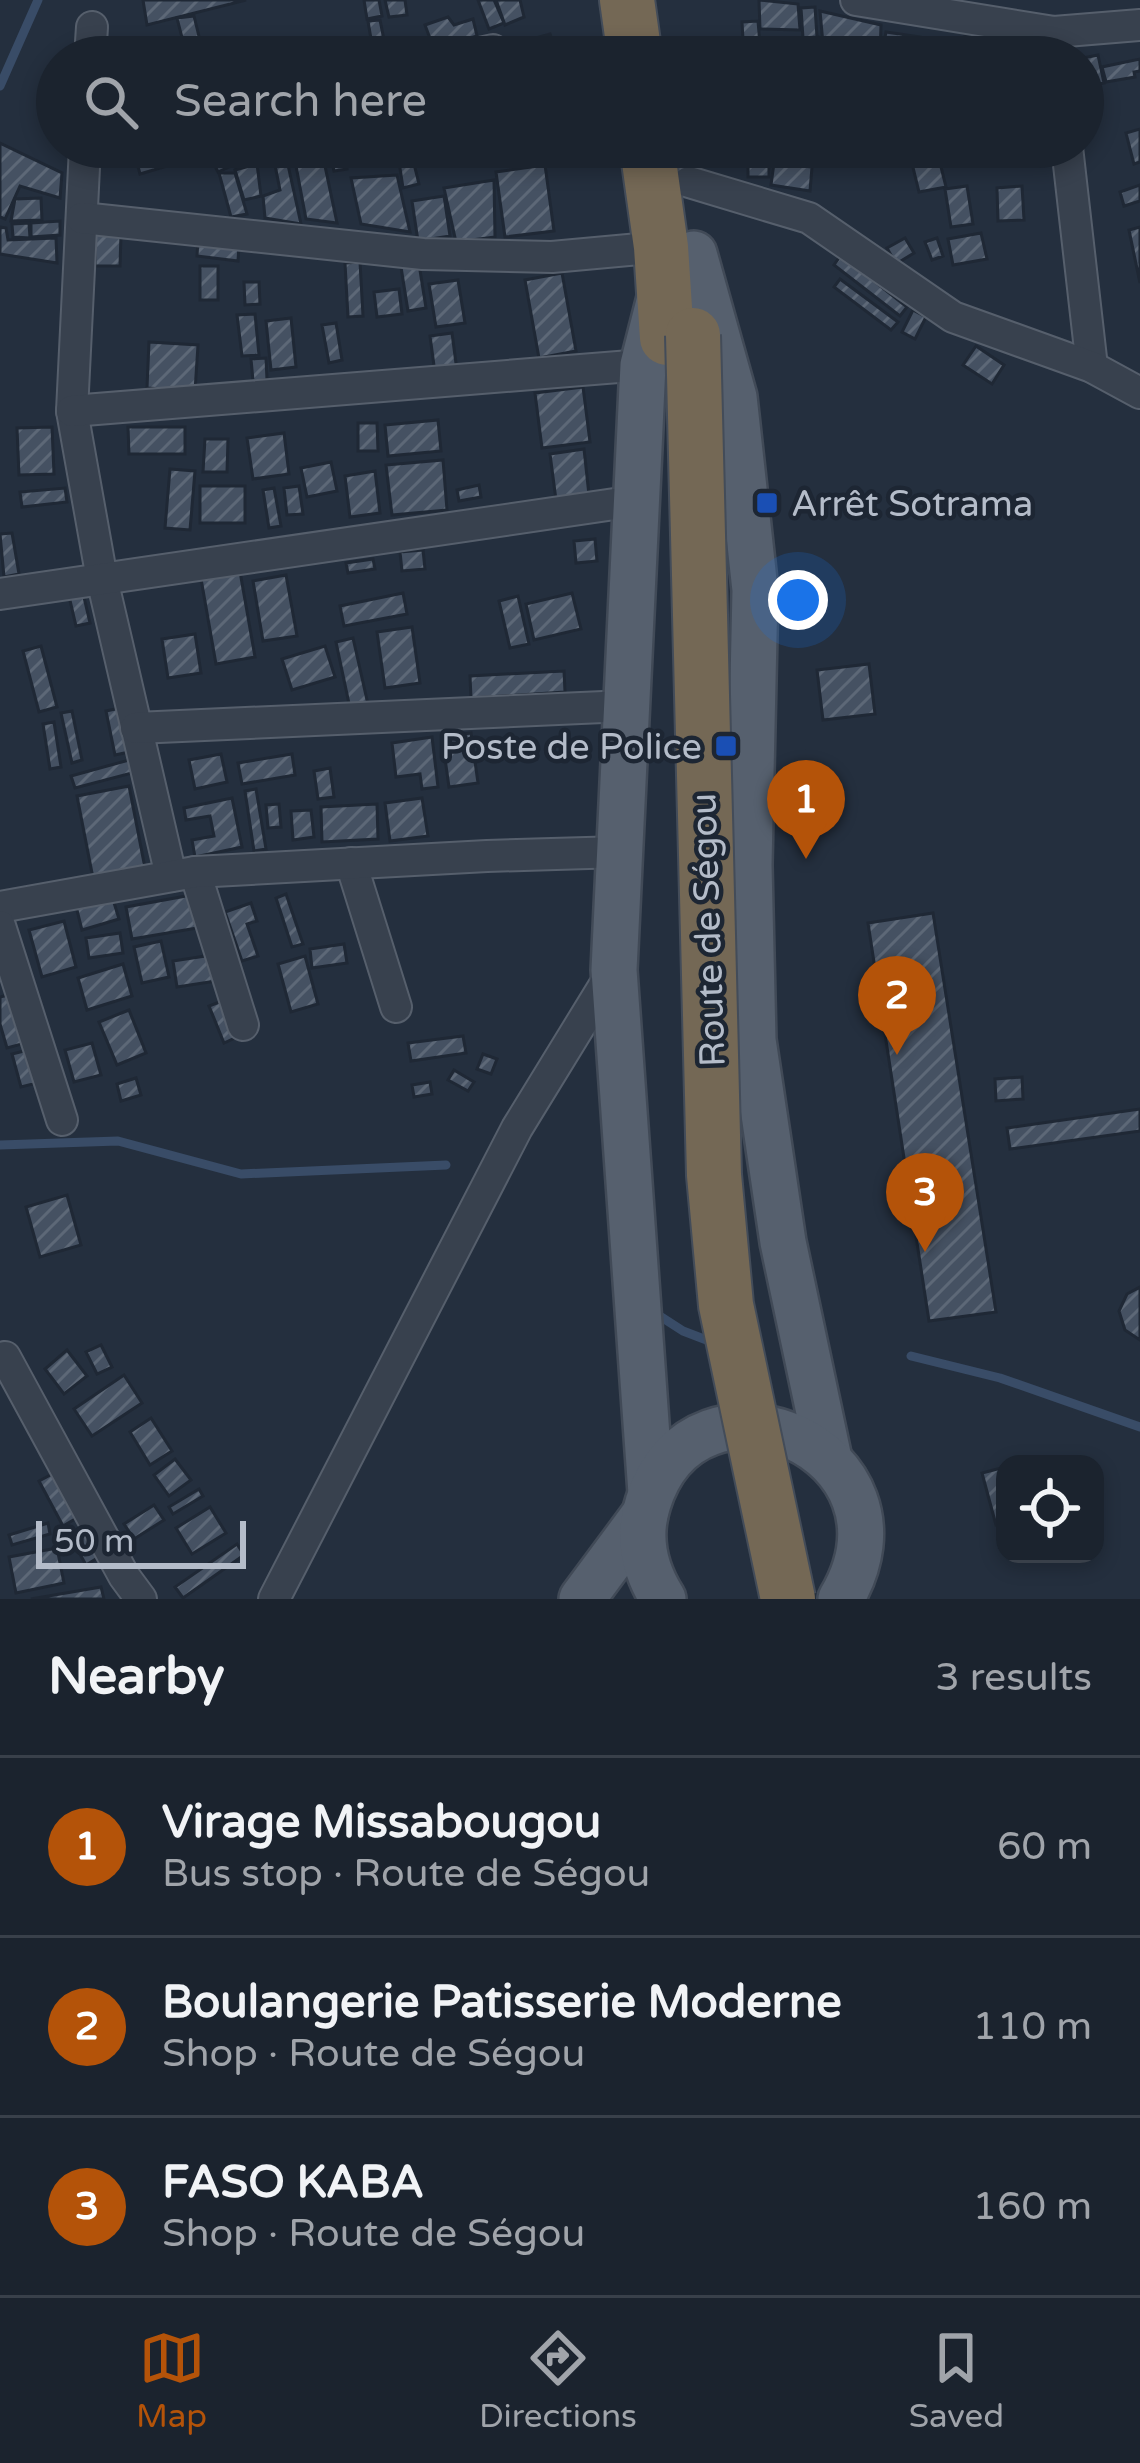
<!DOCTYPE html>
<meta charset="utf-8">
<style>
body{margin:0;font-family:"Varela Round",sans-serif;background:#242b36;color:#f1f3f6}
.controls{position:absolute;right:36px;bottom:36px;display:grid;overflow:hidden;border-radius:24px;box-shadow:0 6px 18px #0003}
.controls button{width:108px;height:108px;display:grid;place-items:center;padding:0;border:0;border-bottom:3px solid #39404a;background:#1b232e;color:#f1f3f6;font:60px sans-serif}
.scale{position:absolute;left:36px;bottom:30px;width:210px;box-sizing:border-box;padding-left:12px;border:6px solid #b4bcc9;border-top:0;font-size:33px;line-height:42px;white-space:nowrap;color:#b4bcc9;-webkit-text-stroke:9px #1d2633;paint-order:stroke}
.you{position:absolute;left:798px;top:600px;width:42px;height:42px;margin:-30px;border:9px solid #fff;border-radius:50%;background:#1a73e8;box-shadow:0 0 0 18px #1a73e833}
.badge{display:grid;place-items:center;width:78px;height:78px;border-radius:50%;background:#b45309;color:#fff;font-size:39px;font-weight:700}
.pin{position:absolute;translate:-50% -99px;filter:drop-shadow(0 3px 6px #0008)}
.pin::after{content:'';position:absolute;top:63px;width:42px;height:36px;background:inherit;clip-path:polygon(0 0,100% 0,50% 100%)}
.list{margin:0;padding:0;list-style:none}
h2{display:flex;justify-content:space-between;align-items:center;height:156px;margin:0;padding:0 48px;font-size:51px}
h2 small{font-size:39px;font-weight:400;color:#a0a4aa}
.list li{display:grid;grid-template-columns:78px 1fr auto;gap:36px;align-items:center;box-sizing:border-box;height:180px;padding:0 48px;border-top:3px solid #39404a}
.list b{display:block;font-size:45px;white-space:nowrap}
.list p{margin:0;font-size:39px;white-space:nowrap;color:#a0a4aa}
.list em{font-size:39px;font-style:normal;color:#a0a4aa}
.icon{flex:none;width:66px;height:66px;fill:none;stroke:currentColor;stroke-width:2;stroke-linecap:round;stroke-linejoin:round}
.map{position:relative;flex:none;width:1140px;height:1599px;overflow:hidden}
.search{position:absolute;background:#1b232e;box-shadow:0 6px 18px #0003;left:36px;right:36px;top:36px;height:132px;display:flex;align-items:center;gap:30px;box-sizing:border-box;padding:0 42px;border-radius:66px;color:#a0a4aa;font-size:45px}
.sheet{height:696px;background:#1b232e}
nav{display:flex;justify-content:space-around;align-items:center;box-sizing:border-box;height:168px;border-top:3px solid #39404a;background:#1b232e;font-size:33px;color:#a0a4aa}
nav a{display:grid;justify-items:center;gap:6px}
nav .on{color:#b45309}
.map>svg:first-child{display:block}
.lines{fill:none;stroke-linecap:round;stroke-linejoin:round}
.stream{stroke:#394c67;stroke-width:9}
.building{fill:url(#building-hatch);stroke:#1f2835;stroke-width:3}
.street-casing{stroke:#565f6c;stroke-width:34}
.primary-casing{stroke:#414a57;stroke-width:50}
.highway-casing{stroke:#434c59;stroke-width:58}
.street{stroke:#38414e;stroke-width:30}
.primary{stroke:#56606e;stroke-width:45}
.highway{stroke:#746855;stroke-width:54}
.highway-bridge-casing{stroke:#434c59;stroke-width:58;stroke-linecap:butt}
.highway-bridge{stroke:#746855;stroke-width:54}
.transit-dot{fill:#1a4fb4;stroke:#1d2633;stroke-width:4.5}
.labels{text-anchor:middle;stroke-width:9;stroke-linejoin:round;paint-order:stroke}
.poi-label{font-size:36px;fill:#b4bcc9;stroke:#1d2633;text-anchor:start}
.street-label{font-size:36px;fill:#b4bcc9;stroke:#1d2633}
</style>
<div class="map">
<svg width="1140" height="1599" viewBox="0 0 1140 1599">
<defs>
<pattern id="building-hatch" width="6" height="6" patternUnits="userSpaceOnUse" patternTransform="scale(3)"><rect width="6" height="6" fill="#455162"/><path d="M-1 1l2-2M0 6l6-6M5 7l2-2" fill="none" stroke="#5d6877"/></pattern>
</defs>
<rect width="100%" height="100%" fill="#242f3e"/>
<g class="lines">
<g class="stream">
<polyline points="0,86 38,0"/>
<polyline points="0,1145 118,1141 241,1174 446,1165"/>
<polyline points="652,1311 683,1331 717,1344"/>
<polyline points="911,1356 1000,1378 1140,1427"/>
</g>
</g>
<g class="building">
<polygon points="143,0 246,0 147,25"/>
<polygon points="364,0 379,0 382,16 367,19"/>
<polygon points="385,0 405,0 407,15 389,17"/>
<polygon points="478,0 494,0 504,23 489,29"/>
<polygon points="496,0 520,0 524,17 505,25"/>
<polygon points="759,0 798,4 800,30 760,29"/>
<polygon points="815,7 817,37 803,38 801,8"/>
<polygon points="820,11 881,25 880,56 823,44"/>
<polygon points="194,16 204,57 187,57 177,18"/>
<polygon points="448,17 454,25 473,19 477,36 434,49 425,25"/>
<polygon points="380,20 387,55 374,57 368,21"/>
<polygon points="758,21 761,57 744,57 742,22"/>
<polygon points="886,32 920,37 918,54 883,48"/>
<polygon points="550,34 556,54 517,57 513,44"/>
<polygon points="968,34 982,57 957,57 950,47"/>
<polygon points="818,37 820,57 793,57 805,42"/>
<polygon points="1098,55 1104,83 1088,86 1083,58"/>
<polygon points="1140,59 1140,71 1134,72 1135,77 1106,82 1102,67"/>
<polygon points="1140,129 1140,162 1134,164 1126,133"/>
<polygon points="0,143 62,173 60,198 20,186 5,219 0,217"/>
<polygon points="179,147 184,162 168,166 164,150"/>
<polygon points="231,147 284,147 286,152 236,168"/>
<polygon points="329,147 343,147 347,169 334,171"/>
<polygon points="376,147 391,147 395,163 379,165"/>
<polygon points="526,147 552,147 553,159 528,162"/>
<polygon points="859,147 874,147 877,161 863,164"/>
<polygon points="876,147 921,147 922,149 879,160"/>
<polygon points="936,147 946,187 919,192 910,155"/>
<polygon points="1030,147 1046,147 1051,161 1037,166"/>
<polygon points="163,150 167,166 140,174 136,158"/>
<polygon points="293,150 322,152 337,223 306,219"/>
<polygon points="226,152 233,165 218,172 211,158"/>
<polygon points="411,152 419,184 403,188 398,155"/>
<polygon points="286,156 301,224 265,218 263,196 280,190 274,160"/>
<polygon points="748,161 769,163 769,177 748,177"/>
<polygon points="774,163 812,167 810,191 771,185"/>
<polygon points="257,164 261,196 244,200 235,170"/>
<polygon points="545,165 554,231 505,237 496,172"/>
<polygon points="219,173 235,173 247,214 231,217"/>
<polygon points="397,175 410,232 361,224 351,178"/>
<polygon points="494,180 495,237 456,242 444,188"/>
<polygon points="1140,185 1140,201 1124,206 1120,192"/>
<polygon points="967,186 973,224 951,227 945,189"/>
<polygon points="1022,186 1024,220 998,221 997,188"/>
<polygon points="444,196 450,236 418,241 412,201"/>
<polygon points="41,198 42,220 11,221 15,199"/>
<polygon points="60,221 60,235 31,237 31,223"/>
<polygon points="29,223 30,238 13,237 12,224"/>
<polygon points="0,227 6,228 8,240 56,238 57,263 0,254"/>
<polygon points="1140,227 1140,283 1129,230"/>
<polygon points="95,233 121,234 120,266 95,266"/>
<polygon points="981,233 987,259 953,265 948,239"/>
<polygon points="905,238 914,253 896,264 887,248"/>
<polygon points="937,238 943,256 932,260 925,242"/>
<polygon points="198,240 239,245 238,261 197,256"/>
<polygon points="841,255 907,307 900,316 834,265"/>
<polygon points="360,262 363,316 348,317 345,263"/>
<polygon points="419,264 426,308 408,311 401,267"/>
<rect x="200" y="266" width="18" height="34"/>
<polygon points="562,273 576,351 539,358 525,280"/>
<polygon points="840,279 898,322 891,330 834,287"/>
<polygon points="458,280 465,323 436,327 429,284"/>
<polygon points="244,282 259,282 260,304 245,305"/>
<polygon points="399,289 402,314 377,317 374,292"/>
<polygon points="913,310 926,317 915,339 902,332"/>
<polygon points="255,314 259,355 242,356 237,315"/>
<polygon points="291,318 296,367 271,370 266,321"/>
<polygon points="336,323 342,360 329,363 322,325"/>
<polygon points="452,333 457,371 435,373 430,336"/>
<polygon points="149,342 198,345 195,391 147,388"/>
<polygon points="976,346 1004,365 992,384 963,365"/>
<polygon points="266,358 267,380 253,381 251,359"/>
<polygon points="583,387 590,442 542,448 535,393"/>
<polygon points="438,420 441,451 388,456 385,425"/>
<polygon points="358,423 377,423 378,451 358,451"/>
<polygon points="52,427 54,474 19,475 17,428"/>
<polygon points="128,427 185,427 185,454 129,454"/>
<polygon points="284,433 289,474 253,479 247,438"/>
<polygon points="205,439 228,439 227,472 203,472"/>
<polygon points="584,449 589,495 556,500 550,454"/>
<polygon points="443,460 447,510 392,515 386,465"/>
<polygon points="331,462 337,491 307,497 301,468"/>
<polygon points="170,469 195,471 190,530 165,528"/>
<polygon points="375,471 380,513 350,517 345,476"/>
<polygon points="479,485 481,497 459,501 457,490"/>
<rect x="200" y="486" width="45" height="37"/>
<polygon points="299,486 303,514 287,515 284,488"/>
<polygon points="65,488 67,502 22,507 20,492"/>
<polygon points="274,488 281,526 269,528 263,490"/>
<polygon points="12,533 19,574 4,577 0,534"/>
<polygon points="595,539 597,561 576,563 574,541"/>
<polygon points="423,550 425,569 402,571 400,552"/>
<polygon points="373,559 375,569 348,573 346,563"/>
<polygon points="239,566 255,657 216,664 200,573"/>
<polygon points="286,575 297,636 263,641 253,581"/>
<polygon points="83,593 90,623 76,626 69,596"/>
<polygon points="403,593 407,614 344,626 340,606"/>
<polygon points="572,593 581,629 534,640 526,604"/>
<polygon points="518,596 529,644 510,648 499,601"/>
<polygon points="412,627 420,683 385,688 377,632"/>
<polygon points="195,634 201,673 168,678 162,639"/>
<polygon points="353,638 369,709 351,713 336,642"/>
<polygon points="41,646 57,707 39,712 23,651"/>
<polygon points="325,646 335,677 292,690 282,659"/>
<polygon points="869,664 875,714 823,720 817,670"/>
<polygon points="564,671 565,692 471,698 470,676"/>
<polygon points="120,708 129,752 115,755 106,711"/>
<polygon points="72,711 82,760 72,763 61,713"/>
<polygon points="54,722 61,767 50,769 43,724"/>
<polygon points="471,733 478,783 449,787 442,737"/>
<polygon points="432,737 438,787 422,789 420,774 396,777 392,743"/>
<polygon points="221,754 227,782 195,789 189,760"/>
<polygon points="292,754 295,775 242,784 238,763"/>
<polygon points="129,760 132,773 75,788 71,776"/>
<polygon points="330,768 334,797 318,799 314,771"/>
<polygon points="129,786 145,868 93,878 77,796"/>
<polygon points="256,789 266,849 254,851 245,791"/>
<polygon points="232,798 242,847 195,857 192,840 214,836 210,816 186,820 184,808"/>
<polygon points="422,798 428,836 390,841 385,803"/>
<polygon points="279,804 281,827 268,828 266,805"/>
<polygon points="377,804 378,839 322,842 321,807"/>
<polygon points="311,810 314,837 293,840 291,811"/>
<polygon points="197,894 203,927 132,939 126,907"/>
<polygon points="286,894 303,944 292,947 276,898"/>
<polygon points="112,896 119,919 82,930 76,906"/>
<polygon points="251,903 257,921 247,924 258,956 242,961 225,912"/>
<polygon points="933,913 996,1312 929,1321 868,923"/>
<polygon points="64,921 76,967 42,977 29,930"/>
<polygon points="120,933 123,953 89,958 86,938"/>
<polygon points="161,941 169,977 142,983 134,947"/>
<polygon points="344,944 347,963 312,968 310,949"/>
<polygon points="212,955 216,981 177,987 173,961"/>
<polygon points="305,956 318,1004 291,1012 278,964"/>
<polygon points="123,964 132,996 87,1010 78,978"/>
<polygon points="20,992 33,1041 7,1048 0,1024 0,997"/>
<polygon points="222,1001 237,1037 224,1043 209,1006"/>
<polygon points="129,1010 146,1053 117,1065 99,1022"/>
<polygon points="463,1036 466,1053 411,1061 408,1043"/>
<polygon points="92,1043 101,1075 74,1082 65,1050"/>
<polygon points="36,1048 45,1081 21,1087 12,1054"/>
<polygon points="483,1054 497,1059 491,1074 477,1069"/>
<polygon points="454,1070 474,1082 468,1091 448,1080"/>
<polygon points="1022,1077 1023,1099 996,1101 995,1079"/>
<polygon points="136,1078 141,1095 121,1101 117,1084"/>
<polygon points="430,1082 432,1094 414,1097 412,1085"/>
<polygon points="1140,1109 1140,1131 1010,1149 1007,1128"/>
<polygon points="67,1195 81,1245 40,1257 26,1207"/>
<polygon points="1140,1287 1140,1340 1125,1330 1119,1311 1127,1294"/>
<polygon points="101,1345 112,1367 97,1374 86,1352"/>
<polygon points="67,1350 87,1376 64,1394 45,1369"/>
<polygon points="124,1375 142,1403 92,1436 74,1409"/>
<polygon points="151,1418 172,1451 150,1465 130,1432"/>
<polygon points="175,1459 191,1480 169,1496 154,1475"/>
<polygon points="1005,1467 1005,1523 996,1525 982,1473"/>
<polygon points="58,1471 82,1515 63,1526 39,1481"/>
<polygon points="199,1489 203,1496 173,1514 169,1507"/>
<polygon points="154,1505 164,1520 134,1539 124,1524"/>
<polygon points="210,1507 226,1533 192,1554 176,1528"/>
<polygon points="48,1523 50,1534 12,1545 9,1535"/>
<polygon points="89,1528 104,1554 86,1565 71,1538"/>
<polygon points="237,1544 244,1555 183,1598 175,1587"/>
<polygon points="57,1548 64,1583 16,1593 9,1557"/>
<polygon points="101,1587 104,1599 31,1599"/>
</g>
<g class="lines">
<defs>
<g id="street">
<polyline points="856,0 1054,32 1140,25"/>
<polyline points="90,57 92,27"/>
<polyline points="461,57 493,50"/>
<polyline points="85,147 72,411 102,579 171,876"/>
<polyline points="1067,147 1092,367"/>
<polyline points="689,182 809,218 953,317 1092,367 1140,393"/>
<polyline points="82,218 423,254 552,257 661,247"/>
<polyline points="72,411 643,365"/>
<polyline points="0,594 635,501"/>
<polyline points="136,728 626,706"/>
<polyline points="351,863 396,1007"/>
<polyline points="195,872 243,1025"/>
<polyline points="0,907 195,872 487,856 621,852"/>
<polyline points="0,926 62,1120"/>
<polyline points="5,1357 124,1576 141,1599"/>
<polyline points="274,1599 517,1128 614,970"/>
</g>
<g id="primary">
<polyline points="694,254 734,397 755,590 749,865 753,1040 783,1242 829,1459"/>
<polyline points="651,1493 614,970 643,365 661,294"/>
<polyline points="582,1599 645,1514"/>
<path d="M663,1599C644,1569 637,1537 648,1503C695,1350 929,1450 841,1599"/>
</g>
<g id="highway">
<polyline points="627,0 635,57"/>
<polyline points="647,147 661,247 667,338"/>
</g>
</defs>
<use href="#street" class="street-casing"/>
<use href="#primary" class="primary-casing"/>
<use href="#highway" class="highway-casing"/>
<use href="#street" class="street"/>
<use href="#primary" class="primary"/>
<use href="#highway" class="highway"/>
<defs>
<polyline id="highway-bridge" points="693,335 714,1175 726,1305 788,1599"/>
</defs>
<use href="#highway-bridge" class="highway-bridge-casing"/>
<use href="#highway-bridge" class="highway-bridge"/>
</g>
<g class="transit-dot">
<rect x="755" y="491" width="24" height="24" rx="6"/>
<rect x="714" y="734" width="24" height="24" rx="6"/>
</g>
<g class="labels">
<g class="poi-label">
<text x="791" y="516">Arrêt Sotrama</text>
<text x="702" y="759" text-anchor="end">Poste de Police</text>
</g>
<g class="street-label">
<text transform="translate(707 930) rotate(-92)" y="13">Route de Ségou</text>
</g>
</g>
</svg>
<div class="controls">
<button><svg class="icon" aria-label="locate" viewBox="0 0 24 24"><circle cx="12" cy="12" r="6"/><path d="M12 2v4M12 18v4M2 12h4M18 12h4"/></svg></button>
</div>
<div class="scale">50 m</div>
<div class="you"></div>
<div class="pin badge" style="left:806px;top:859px">1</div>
<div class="pin badge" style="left:897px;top:1055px">2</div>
<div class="pin badge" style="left:925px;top:1252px">3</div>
<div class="search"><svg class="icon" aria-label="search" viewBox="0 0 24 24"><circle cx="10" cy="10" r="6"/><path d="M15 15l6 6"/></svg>Search here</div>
</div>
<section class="sheet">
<h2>Nearby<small>3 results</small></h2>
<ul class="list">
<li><span class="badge">1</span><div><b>Virage Missabougou</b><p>Bus stop · Route de Ségou</p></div><em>60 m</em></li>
<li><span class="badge">2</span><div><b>Boulangerie Patisserie Moderne</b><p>Shop · Route de Ségou</p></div><em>110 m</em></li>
<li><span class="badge">3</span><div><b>FASO KABA</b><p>Shop · Route de Ségou</p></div><em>160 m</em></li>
</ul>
</section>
<nav>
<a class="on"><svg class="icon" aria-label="map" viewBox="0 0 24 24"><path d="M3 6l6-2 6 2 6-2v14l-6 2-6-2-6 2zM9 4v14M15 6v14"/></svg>Map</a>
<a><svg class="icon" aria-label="directions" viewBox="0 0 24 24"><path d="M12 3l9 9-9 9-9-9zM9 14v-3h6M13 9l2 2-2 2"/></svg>Directions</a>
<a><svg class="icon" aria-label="saved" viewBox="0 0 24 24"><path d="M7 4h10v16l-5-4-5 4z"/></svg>Saved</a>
</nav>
